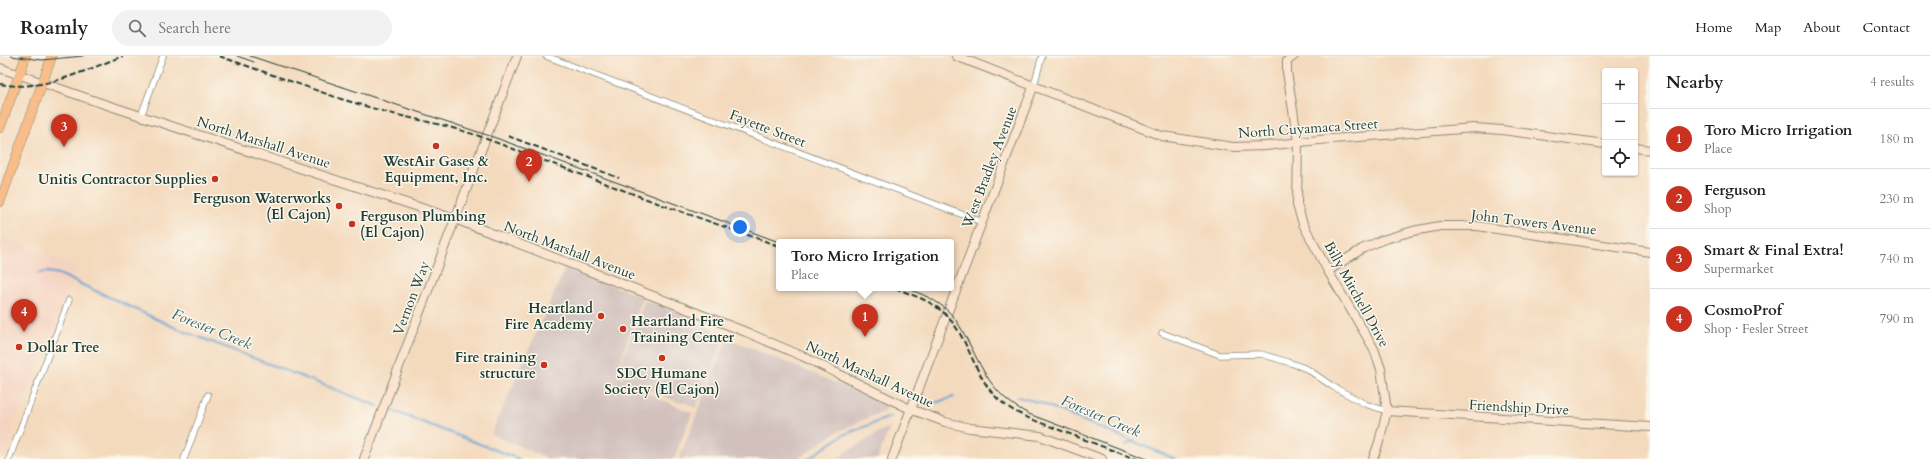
<!DOCTYPE html>
<meta charset="utf-8">
<style>
body{margin:0;font-family:Cardo,serif;background:#f2f2f2;color:#202124}
.controls{position:absolute;right:12px;top:12px;display:grid;overflow:hidden;border-radius:4px;box-shadow:0 1px 3px #0004}
.controls button{width:36px;height:36px;display:grid;place-items:center;padding:0;border:0;border-bottom:1px solid #e0e0e0;background:#fff;color:#202124;font:20px sans-serif}
.you{position:absolute;left:740px;top:171px;width:14px;height:14px;margin:-10px;border:3px solid #fff;border-radius:50%;background:#1a73e8;box-shadow:0 0 0 6px #1a73e833}
.badge{display:grid;place-items:center;width:26px;height:26px;border-radius:50%;background:#c8321e;color:#fff;font-size:13px;font-weight:700}
.pin{position:absolute;translate:-50% -33px;filter:drop-shadow(0 1px 2px #0008)}
.pin::after{content:'';position:absolute;top:21px;width:14px;height:12px;background:inherit;clip-path:polygon(0 0,100% 0,50% 100%)}
.popup{position:absolute;left:776px;top:183px;width:178px;height:52px;box-sizing:border-box;display:grid;place-content:center;border-radius:4px;background:#fff;filter:drop-shadow(0 1px 3px #0005);font-size:13px;white-space:nowrap;color:#757577}
.popup b{font-size:15px;color:#202124}
.popup::after{content:'';position:absolute;left:50%;top:100%;margin-left:-8px;border:8px solid transparent;border-top-color:#fff}
.list{margin:0;padding:0;list-style:none}
h2{display:flex;justify-content:space-between;align-items:center;height:52px;margin:0;padding:0 16px;font-size:17px}
h2 small{font-size:13px;font-weight:400;color:#757577}
.list li{display:grid;grid-template-columns:26px 1fr auto;gap:12px;align-items:center;box-sizing:border-box;height:60px;padding:0 16px;border-top:1px solid #e0e0e0}
.list b{display:block;font-size:15px;white-space:nowrap}
.list p{margin:0;font-size:13px;white-space:nowrap;color:#757577}
.list em{font-size:13px;font-style:normal;color:#757577}
.icon{flex:none;width:22px;height:22px;fill:none;stroke:currentColor;stroke-width:2;stroke-linecap:round;stroke-linejoin:round}
.map{position:relative;flex:none;width:1650px;height:403px;overflow:hidden}
header{display:flex;align-items:center;gap:24px;box-sizing:border-box;height:56px;padding:0 20px;background:#fff;border-bottom:1px solid #e0e0e0}
header strong{font-size:19px}
nav{display:flex;gap:22px;margin-inline-start:auto;font-size:14px}
.search{width:280px;height:36px;background:#f2f2f2;display:flex;align-items:center;gap:10px;box-sizing:border-box;padding:0 14px;border-radius:22px;color:#757577;font-size:15px}
main{display:flex}
aside{flex:1;background:#fff}
.map>svg:first-child{display:block}
.built{fill:#f5d3c1}
.industrial{fill:#d1c0bc}
.lines{fill:none;stroke-linecap:round;stroke-linejoin:round}
.stream{stroke:#619fd2;stroke-width:2}
.street-casing{stroke:#8a8c78;stroke-width:7}
.secondary-casing{stroke:#8a8c78;stroke-width:10}
.primary-casing{stroke:#8a8c78;stroke-width:10}
.street{stroke:#fff;stroke-width:5.5}
.secondary{stroke:#fce5d0;stroke-width:8}
.primary{stroke:#f8bd89;stroke-width:9}
.tram{stroke:#1f3d34;stroke-width:1}
.rail{stroke:#1f3d34;stroke-width:2;stroke-dasharray:6 3;stroke-linecap:butt}
.poi-dot{fill:#c8321e;stroke:#fbf7ec;stroke-width:1.5}
.labels{text-anchor:middle;stroke-width:3;stroke-linejoin:round;paint-order:stroke}
.street-label{font-size:14px;fill:#1f3d34;stroke:#fbf7ec}
.poi-label{font-size:14px;font-weight:bold;fill:#1f3d34;stroke:#fbf7ec;text-anchor:end}
.water-label{font-size:15px;font-style:italic;fill:#365f6b;stroke:#fbf7ec}
</style>
<header>
<strong>Roamly</strong>
<div class="search"><svg class="icon" aria-label="search" viewBox="0 0 24 24"><circle cx="10" cy="10" r="6"/><path d="M15 15l6 6"/></svg>Search here</div>
<nav><a>Home</a><a>Map</a><a>About</a><a>Contact</a></nav>
</header>
<main>
<div class="map">
<svg width="1650" height="403" viewBox="0 0 1650 403">
<rect width="100%" height="100%" fill="#fbf7ec"/>
<filter id="ink" filterUnits="userSpaceOnUse"><feTurbulence type="fractalNoise" baseFrequency=".025" numOctaves="2"/><feDisplacementMap in="SourceGraphic" scale="8" xChannelSelector="R" yChannelSelector="G"/><feConvolveMatrix kernelMatrix="1 2 1 2 8 2 1 2 1" color-interpolation-filters="sRGB"/></filter>
<filter id="wash" filterUnits="userSpaceOnUse"><feTurbulence type="fractalNoise" baseFrequency=".012" numOctaves="4" result="noise"/><feDisplacementMap in="SourceGraphic" scale="16" xChannelSelector="R" yChannelSelector="G"/><feGaussianBlur stdDeviation="0.9" result="paint"/><feColorMatrix in="noise" values="0 0 0 0 0 0 0 0 0 0 0 0 0 0 0 0 0 1.4 0 .05"/><feComposite in="paint" operator="in"/></filter>
<g filter="url(#wash)">
<rect width="100%" height="100%" fill="#f4dabd"/>
<polygon class="built" points="1,179 36,195 78,210 1,403"/>
<g class="industrial">
<polygon points="565,213 643,241 616,317 625,324 619,312 645,245 681,257 725,280 696,352 684,346 680,347 627,325 636,332 692,357 674,403 549,403 491,378"/>
<polygon points="727,282 889,349 885,354 835,377 798,403 679,403"/>
<polygon points="891,369 877,403 835,403"/>
</g>
<g class="lines">
<g class="stream">
<polyline points="38,217 48,216 59,218 178,273 378,350"/>
<polyline points="1018,341 1041,347 1175,403"/>
<polyline points="934,347 954,341"/>
<polyline points="388,353 519,403"/>
<polyline points="1125,389 1133,386"/>
<polyline points="808,403 843,379 890,361"/>
</g>
</g>
</g>
<g filter="url(#ink)">
<g class="lines">
<defs>
<g id="street">
<polyline points="546,0 982,166"/>
<polyline points="1034,29 1042,0"/>
<polyline points="141,60 163,0"/>
<polyline points="1162,277 1220,299 1261,298 1291,307 1307,313 1332,330 1365,348 1387,355"/>
<polyline points="9,403 69,244"/>
<polyline points="184,403 208,339"/>
</g>
<g id="secondary">
<polyline points="956,0 1162,80 1233,91 1265,90 1319,84 1474,72 1502,74 1605,88"/>
<polyline points="1294,0 1287,5 1287,16 1298,86 1297,149 1303,168 1328,215 1374,293 1381,313 1387,355 1379,386 1373,403"/>
<polyline points="0,12 95,45 455,163 746,276 802,300 910,353 945,366 970,372 1040,380 1102,403"/>
<polyline points="1635,92 1650,94"/>
<polyline points="1328,215 1362,193 1382,184 1413,175 1440,170 1477,170 1650,196"/>
<polyline points="1387,355 1650,371"/>
<polyline points="364,403 517,0"/>
<polyline points="892,403 1034,29"/>
</g>
<g id="primary">
<polyline points="0,72 26,0"/>
<polyline points="0,146 52,0"/>
</g>
</defs>
<use href="#street" class="street-casing"/>
<use href="#secondary" class="secondary-casing"/>
<use href="#primary" class="primary-casing"/>
<use href="#street" class="street"/>
<use href="#secondary" class="secondary"/>
<use href="#primary" class="primary"/>
<g class="tram">
<polyline points="11,0 42,4 83,0"/>
<polyline points="237,0 254,6"/>
<polyline points="250,0 496,82 779,186"/>
<path d="M906,232C922,238 937,244 949,256C958,265 963,276 969,287C985,319 995,341 1029,358L1147,403"/>
</g>
<g class="rail">
<polyline points="219,0 341,43 389,57 446,70 476,79 668,151 779,190"/>
<path d="M0,28C43,36 83,15 123,0"/>
<polyline points="508,80 619,122"/>
<path d="M895,232C912,239 930,244 944,257C969,280 973,320 999,344C1017,360 1040,366 1062,375C1086,384 1111,394 1136,403"/>
</g>
</g>
</g>
<g class="poi-dot">
<circle cx="436" cy="90" r="4"/>
<circle cx="215" cy="123" r="4"/>
<circle cx="339" cy="150" r="4"/>
<circle cx="352" cy="168" r="4"/>
<circle cx="601" cy="260" r="4"/>
<circle cx="623" cy="273" r="4"/>
<circle cx="19" cy="291" r="4"/>
<circle cx="662" cy="302" r="4"/>
<circle cx="544" cy="309" r="4"/>
</g>
<g class="labels">
<g class="street-label">
<text transform="translate(768 72) rotate(21)" y="5">Fayette Street</text>
<text transform="translate(1308 72) rotate(-4)" y="5">North Cuyamaca Street</text>
<text transform="translate(264 86) rotate(18)" y="5">North Marshall Avenue</text>
<text transform="translate(989 111) rotate(-69)" y="5">West Bradley Avenue</text>
<text transform="translate(1534 166) rotate(7)" y="5">John Towers Avenue</text>
<text transform="translate(570 194) rotate(21)" y="5">North Marshall Avenue</text>
<text transform="translate(1357 238) rotate(61)" y="5">Billy Mitchell Drive</text>
<text transform="translate(411 242) rotate(-69)" y="5">Vernon Way</text>
<text transform="translate(870 318) rotate(25)" y="5">North Marshall Avenue</text>
<text transform="translate(1519 351) rotate(3)" y="5">Friendship Drive</text>
</g>
<g class="poi-label">
<text x="436" y="110" text-anchor="middle">WestAir Gases &amp;<tspan x="436" dy="16">Equipment, Inc.</tspan></text>
<text x="207" y="128">Unitis Contractor Supplies</text>
<text x="331" y="147">Ferguson Waterworks<tspan x="331" dy="16">(El Cajon)</tspan></text>
<text x="360" y="165" text-anchor="start">Ferguson Plumbing<tspan x="360" dy="16">(El Cajon)</tspan></text>
<text x="593" y="257">Heartland<tspan x="593" dy="16">Fire Academy</tspan></text>
<text x="631" y="270" text-anchor="start">Heartland Fire<tspan x="631" dy="16">Training Center</tspan></text>
<text x="27" y="296" text-anchor="start">Dollar Tree</text>
<text x="536" y="306">Fire training<tspan x="536" dy="16">structure</tspan></text>
<text x="662" y="322" text-anchor="middle">SDC Humane<tspan x="662" dy="16">Society (El Cajon)</tspan></text>
</g>
<g class="water-label">
<text transform="translate(212 273) rotate(22)" y="5">Forester Creek</text>
<text transform="translate(1101 360) rotate(23)" y="5">Forester Creek</text>
</g>
</g>
</svg>
<div class="controls">
<button>+</button>
<button>−</button>
<button><svg class="icon" aria-label="locate" viewBox="0 0 24 24"><circle cx="12" cy="12" r="6"/><path d="M12 2v4M12 18v4M2 12h4M18 12h4"/></svg></button>
</div>
<div class="you"></div>
<div class="pin badge" style="left:865px;top:281px">1</div>
<div class="popup"><b>Toro Micro Irrigation</b>Place</div>
<div class="pin badge" style="left:529px;top:126px">2</div>
<div class="pin badge" style="left:64px;top:91px">3</div>
<div class="pin badge" style="left:24px;top:276px">4</div>
</div>
<aside>
<h2>Nearby<small>4 results</small></h2>
<ul class="list">
<li><span class="badge">1</span><div><b>Toro Micro Irrigation</b><p>Place</p></div><em>180 m</em></li>
<li><span class="badge">2</span><div><b>Ferguson</b><p>Shop</p></div><em>230 m</em></li>
<li><span class="badge">3</span><div><b>Smart &amp; Final Extra!</b><p>Supermarket</p></div><em>740 m</em></li>
<li><span class="badge">4</span><div><b>CosmoProf</b><p>Shop · Fesler Street</p></div><em>790 m</em></li>
</ul>
</aside>
</main>
